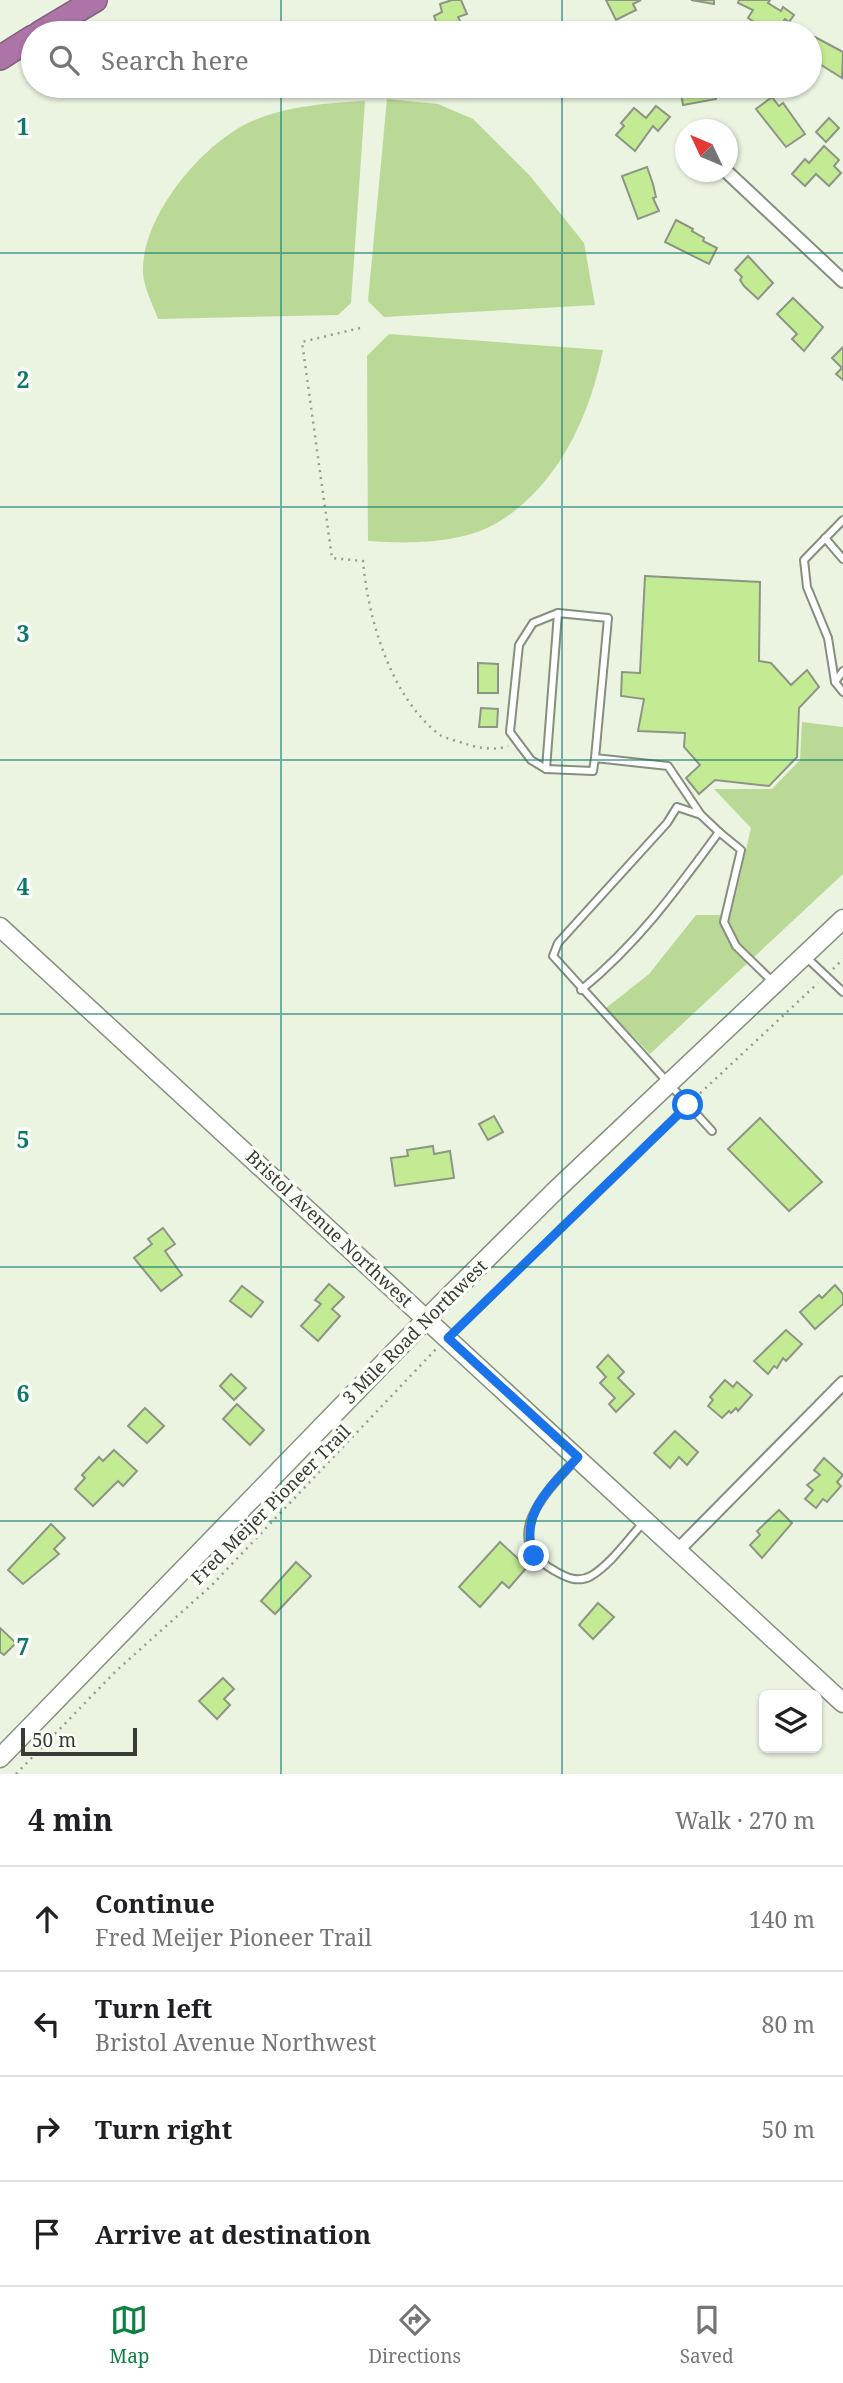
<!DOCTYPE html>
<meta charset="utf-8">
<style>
body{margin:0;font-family:"Noto Serif",serif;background:#f6f6f6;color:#202124}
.controls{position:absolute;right:21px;bottom:21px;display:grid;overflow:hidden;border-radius:10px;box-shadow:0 2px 5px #0004}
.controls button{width:63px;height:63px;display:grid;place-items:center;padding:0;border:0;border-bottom:2px solid #e0e0e0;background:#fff;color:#202124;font:35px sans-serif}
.compass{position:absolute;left:675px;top:119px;width:63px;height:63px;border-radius:50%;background:#fff;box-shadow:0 2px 5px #0004;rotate:314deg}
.scale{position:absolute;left:21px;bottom:18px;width:116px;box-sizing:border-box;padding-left:7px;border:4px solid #383c34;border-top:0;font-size:19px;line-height:24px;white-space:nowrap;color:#383c34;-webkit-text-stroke:5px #fbfff7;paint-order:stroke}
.stop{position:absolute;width:21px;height:21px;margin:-16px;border:5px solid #1a73e8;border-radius:50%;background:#fff}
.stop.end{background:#1a73e8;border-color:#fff;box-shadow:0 2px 7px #0008}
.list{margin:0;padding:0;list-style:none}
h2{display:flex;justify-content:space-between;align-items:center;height:91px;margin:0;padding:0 28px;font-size:30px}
h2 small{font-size:23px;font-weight:400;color:#757577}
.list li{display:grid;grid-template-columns:46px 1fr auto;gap:21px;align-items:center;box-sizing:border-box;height:105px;padding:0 28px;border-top:2px solid #e0e0e0}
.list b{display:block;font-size:26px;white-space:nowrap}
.list p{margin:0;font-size:23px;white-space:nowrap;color:#757577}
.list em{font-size:23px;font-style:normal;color:#757577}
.icon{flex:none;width:38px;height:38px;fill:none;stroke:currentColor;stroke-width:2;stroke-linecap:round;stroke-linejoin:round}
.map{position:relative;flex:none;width:843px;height:1774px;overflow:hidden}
.search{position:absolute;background:#fff;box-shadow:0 2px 5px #0004;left:21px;right:21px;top:21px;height:77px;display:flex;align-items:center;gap:18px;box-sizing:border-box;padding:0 24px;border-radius:38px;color:#757577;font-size:26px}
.sheet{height:511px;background:#fff}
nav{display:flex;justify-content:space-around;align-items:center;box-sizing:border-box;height:98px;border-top:2px solid #e0e0e0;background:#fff;font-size:19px;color:#757577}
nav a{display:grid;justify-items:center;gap:4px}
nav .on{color:#0b8043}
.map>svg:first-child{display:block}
.green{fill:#bad996}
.building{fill:#c3eb93;stroke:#8d9684;stroke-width:2}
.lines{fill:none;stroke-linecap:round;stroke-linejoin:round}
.lane-casing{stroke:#868f7d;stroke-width:10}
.street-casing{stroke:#868f7d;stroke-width:16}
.secondary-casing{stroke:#868f7d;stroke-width:21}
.highway-casing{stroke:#84607f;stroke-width:26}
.path{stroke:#969d8f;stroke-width:2.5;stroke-dasharray:2 5;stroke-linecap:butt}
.lane{stroke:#fff;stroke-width:6}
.street{stroke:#fff;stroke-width:12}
.secondary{stroke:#fff;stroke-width:18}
.highway{stroke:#ad74a7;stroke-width:23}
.route{stroke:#1a73e8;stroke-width:9}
.grid{fill:none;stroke:#0f766e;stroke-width:2;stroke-opacity:0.55}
.labels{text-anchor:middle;stroke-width:7;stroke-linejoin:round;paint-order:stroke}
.street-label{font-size:18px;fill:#383c34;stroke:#fbfff7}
.grid-label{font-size:23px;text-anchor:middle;font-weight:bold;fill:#0f766e;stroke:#fbfff7;stroke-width:7;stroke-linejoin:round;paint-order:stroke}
</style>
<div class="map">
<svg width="843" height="1774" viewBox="0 0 843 1774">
<rect width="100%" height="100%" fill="#eaf4e0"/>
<g class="green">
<polygon points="387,99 438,104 473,119 531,177 584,243 595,305 384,317 368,301"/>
<path d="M365,101L351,303L338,315L158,319C153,305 144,288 143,273C141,217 201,145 250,122C286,106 327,103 365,101Z"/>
<path d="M389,334L603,350C590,415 559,484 500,521C464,544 409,544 368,541L367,356Z"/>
<polygon points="802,722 843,727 843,874 650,1054 606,1008 649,974 696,915 731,915 751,828 714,789 772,789 800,760"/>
</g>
<g class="building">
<polygon points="452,0 461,0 467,14 458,17 464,29 459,33 440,33 434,16 442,12 440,4"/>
<polygon points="606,0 641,0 633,4 636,10 616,20"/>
<polygon points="691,0 714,0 714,4"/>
<polygon points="739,0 770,0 768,3 781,11 783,7 794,15 789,22 785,19 776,33 771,33 748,18 753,10 738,3"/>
<polygon points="815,37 843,52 842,78 810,58 810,46"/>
<polygon points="722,86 724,95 716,96 716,99 683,105 680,87"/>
<polygon points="772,97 779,106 783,103 805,134 786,147 756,109"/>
<polygon points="656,106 670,117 658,131 653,126 635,151 616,135 624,126 621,123 634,108 646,118"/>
<polygon points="829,118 839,128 826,142 816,132"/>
<polygon points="824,146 839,160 834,166 841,173 829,186 816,174 805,186 792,174 805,159 809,163"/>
<polygon points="647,167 653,184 656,197 653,198 659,211 638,219 622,176"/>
<polygon points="676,220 693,229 692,231 704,238 703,241 717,248 709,264 665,242"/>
<polygon points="748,256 773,283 758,299 744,286 740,280 742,277 735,270"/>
<polygon points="793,298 823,327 804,351 792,339 797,334 777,314"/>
<polygon points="843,347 843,380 836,374 842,368 832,358"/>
<polygon points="645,576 760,582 759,661 771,663 791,685 807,670 819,687 799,708 797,757 769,786 715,780 699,794 686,778 700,765 684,747 685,733 638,731 644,699 621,696 622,672 640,673"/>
<polygon points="478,663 498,664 498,693 478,693"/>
<polygon points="481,708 498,709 497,727 479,727"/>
<polygon points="494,1116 503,1132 488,1140 479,1124"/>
<polygon points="760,1118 822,1182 789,1211 728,1149"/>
<polygon points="433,1146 434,1154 450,1151 454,1178 395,1186 391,1158 408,1156 407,1150"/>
<polygon points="163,1228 175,1244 165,1251 182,1275 161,1291 134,1258 152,1244 148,1239"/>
<polygon points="329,1284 344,1297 332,1309 340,1316 318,1341 301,1326 321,1304 315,1300"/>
<polygon points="835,1285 843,1294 843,1304 815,1329 800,1312 819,1295 822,1298"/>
<polygon points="242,1286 263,1302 251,1317 230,1301"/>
<polygon points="786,1330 802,1344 786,1361 783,1358 777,1368 774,1366 768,1374 754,1361"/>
<polygon points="608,1355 624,1372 618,1378 634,1394 616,1412 609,1404 615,1398 600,1383 606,1377 597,1367"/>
<polygon points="231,1374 246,1388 234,1400 220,1386"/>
<polygon points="725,1380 733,1387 737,1382 752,1395 738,1411 736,1408 731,1413 729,1411 722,1418 708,1406 713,1400 710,1397"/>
<polygon points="237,1404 264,1430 250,1445 223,1419"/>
<polygon points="145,1408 164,1426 147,1443 128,1426"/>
<polygon points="675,1431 698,1452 687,1465 679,1457 670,1468 654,1453"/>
<polygon points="114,1450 137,1471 123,1486 118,1481 93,1506 75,1489 85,1478 82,1475 99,1457 103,1461"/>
<polygon points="824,1458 843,1475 837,1482 841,1486 827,1502 823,1499 816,1508 805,1499 813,1490 807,1485 820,1475 814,1470"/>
<polygon points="779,1510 792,1523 762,1558 750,1545 760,1535 757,1531"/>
<polygon points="51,1524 65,1538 54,1549 59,1554 23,1584 8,1570"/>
<polygon points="500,1542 527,1567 509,1588 502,1582 480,1607 459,1587"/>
<polygon points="296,1562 311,1576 275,1614 261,1601"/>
<polygon points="598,1603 614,1617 593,1639 579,1625"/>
<polygon points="0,1628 16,1643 4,1655 0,1652"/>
<polygon points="223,1678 234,1689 224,1699 230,1705 217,1719 199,1701"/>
</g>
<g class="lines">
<defs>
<g id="lane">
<polyline points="843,520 804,560 807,587 828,638 835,682 843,692"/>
<polyline points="825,538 843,559"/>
<polyline points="835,682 843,671"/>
<polyline points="595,758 608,618 558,613 546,769 593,771 595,758 668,766 701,815"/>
<polyline points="546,769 531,760 510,732 519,645 533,623 558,613"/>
<polyline points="806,957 843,992"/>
<path d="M581,990C638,943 675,892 719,832L741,850L724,922L736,946L774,983"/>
<polyline points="712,1131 553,956 558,943 667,823 677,807 701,815 719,832"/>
<path d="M576,1459C547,1491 497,1539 555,1571C567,1578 578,1583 591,1576C611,1564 628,1539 644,1522"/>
</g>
<g id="street">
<polyline points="727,172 843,281"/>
<polyline points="678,1550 843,1383"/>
</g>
<g id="secondary">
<polyline points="0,927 843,1703"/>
<polyline points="0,1758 441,1304 557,1189 843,919"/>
</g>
<g id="highway">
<polyline points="40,33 95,0"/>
<polyline points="0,58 33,37"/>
</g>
</defs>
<use href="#lane" class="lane-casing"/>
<use href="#street" class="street-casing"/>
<use href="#secondary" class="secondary-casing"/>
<use href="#highway" class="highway-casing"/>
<g class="path">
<path d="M360,328L302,342L332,558L363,561C368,619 391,698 440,735C447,739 458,741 466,744C479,748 495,751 508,746"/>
<polyline points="833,969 843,959"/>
<polyline points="695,1098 818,983"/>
<polyline points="458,1327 680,1113"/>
<polyline points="16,1774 117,1670 212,1585 436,1349"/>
</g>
<use href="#lane" class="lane"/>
<use href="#street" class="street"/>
<use href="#secondary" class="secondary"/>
<use href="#highway" class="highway"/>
</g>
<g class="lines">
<path class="route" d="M534,1556C518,1514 551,1487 578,1457L448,1338L688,1105"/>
</g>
<path class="grid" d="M281,0V33M562,0V33M281,86V1774M562,86V1774M0,253H843M0,507H843M0,760H843M0,1014H843M0,1267H843M0,1521H843"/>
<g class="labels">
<g class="street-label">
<text transform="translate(329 1229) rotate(43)" y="6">Bristol Avenue Northwest</text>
<text transform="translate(415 1332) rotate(-45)" y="6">3 Mile Road Northwest</text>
<text transform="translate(271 1505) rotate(-45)" y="6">Fred Meijer Pioneer Trail</text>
</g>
</g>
<g class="grid-label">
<text x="23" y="135">1</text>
<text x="23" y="388">2</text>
<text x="23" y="642">3</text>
<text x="23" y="895">4</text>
<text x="23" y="1148">5</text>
<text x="23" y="1402">6</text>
<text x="23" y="1655">7</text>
</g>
</svg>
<div class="controls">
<button><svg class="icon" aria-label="layers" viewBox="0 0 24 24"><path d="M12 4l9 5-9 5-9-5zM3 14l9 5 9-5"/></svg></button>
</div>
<svg class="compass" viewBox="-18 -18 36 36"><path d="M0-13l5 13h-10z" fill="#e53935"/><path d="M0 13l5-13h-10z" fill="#757577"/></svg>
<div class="scale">50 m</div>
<div class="stop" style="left:688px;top:1105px"></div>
<div class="stop end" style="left:534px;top:1556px"></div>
<div class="search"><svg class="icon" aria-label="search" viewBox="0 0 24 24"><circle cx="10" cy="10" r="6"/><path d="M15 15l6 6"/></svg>Search here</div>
</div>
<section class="sheet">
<h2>4 min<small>Walk · 270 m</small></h2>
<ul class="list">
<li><svg class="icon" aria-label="ahead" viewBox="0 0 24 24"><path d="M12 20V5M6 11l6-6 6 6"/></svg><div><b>Continue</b><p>Fred Meijer Pioneer Trail</p></div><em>140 m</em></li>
<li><svg class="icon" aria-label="left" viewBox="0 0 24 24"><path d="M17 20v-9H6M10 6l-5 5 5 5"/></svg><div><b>Turn left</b><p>Bristol Avenue Northwest</p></div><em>80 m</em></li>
<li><svg class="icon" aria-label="right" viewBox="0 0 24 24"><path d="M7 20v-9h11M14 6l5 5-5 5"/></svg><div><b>Turn right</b></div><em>50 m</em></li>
<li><svg class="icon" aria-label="arrive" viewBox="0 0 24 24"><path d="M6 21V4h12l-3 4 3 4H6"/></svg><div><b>Arrive at destination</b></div></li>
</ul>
</section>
<nav>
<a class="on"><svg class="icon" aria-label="map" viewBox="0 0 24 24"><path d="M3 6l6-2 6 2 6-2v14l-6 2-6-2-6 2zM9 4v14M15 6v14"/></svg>Map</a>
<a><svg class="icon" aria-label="directions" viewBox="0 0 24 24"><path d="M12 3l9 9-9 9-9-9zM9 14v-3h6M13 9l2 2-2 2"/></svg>Directions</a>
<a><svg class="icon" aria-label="saved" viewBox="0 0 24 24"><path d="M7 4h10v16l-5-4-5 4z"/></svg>Saved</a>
</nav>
